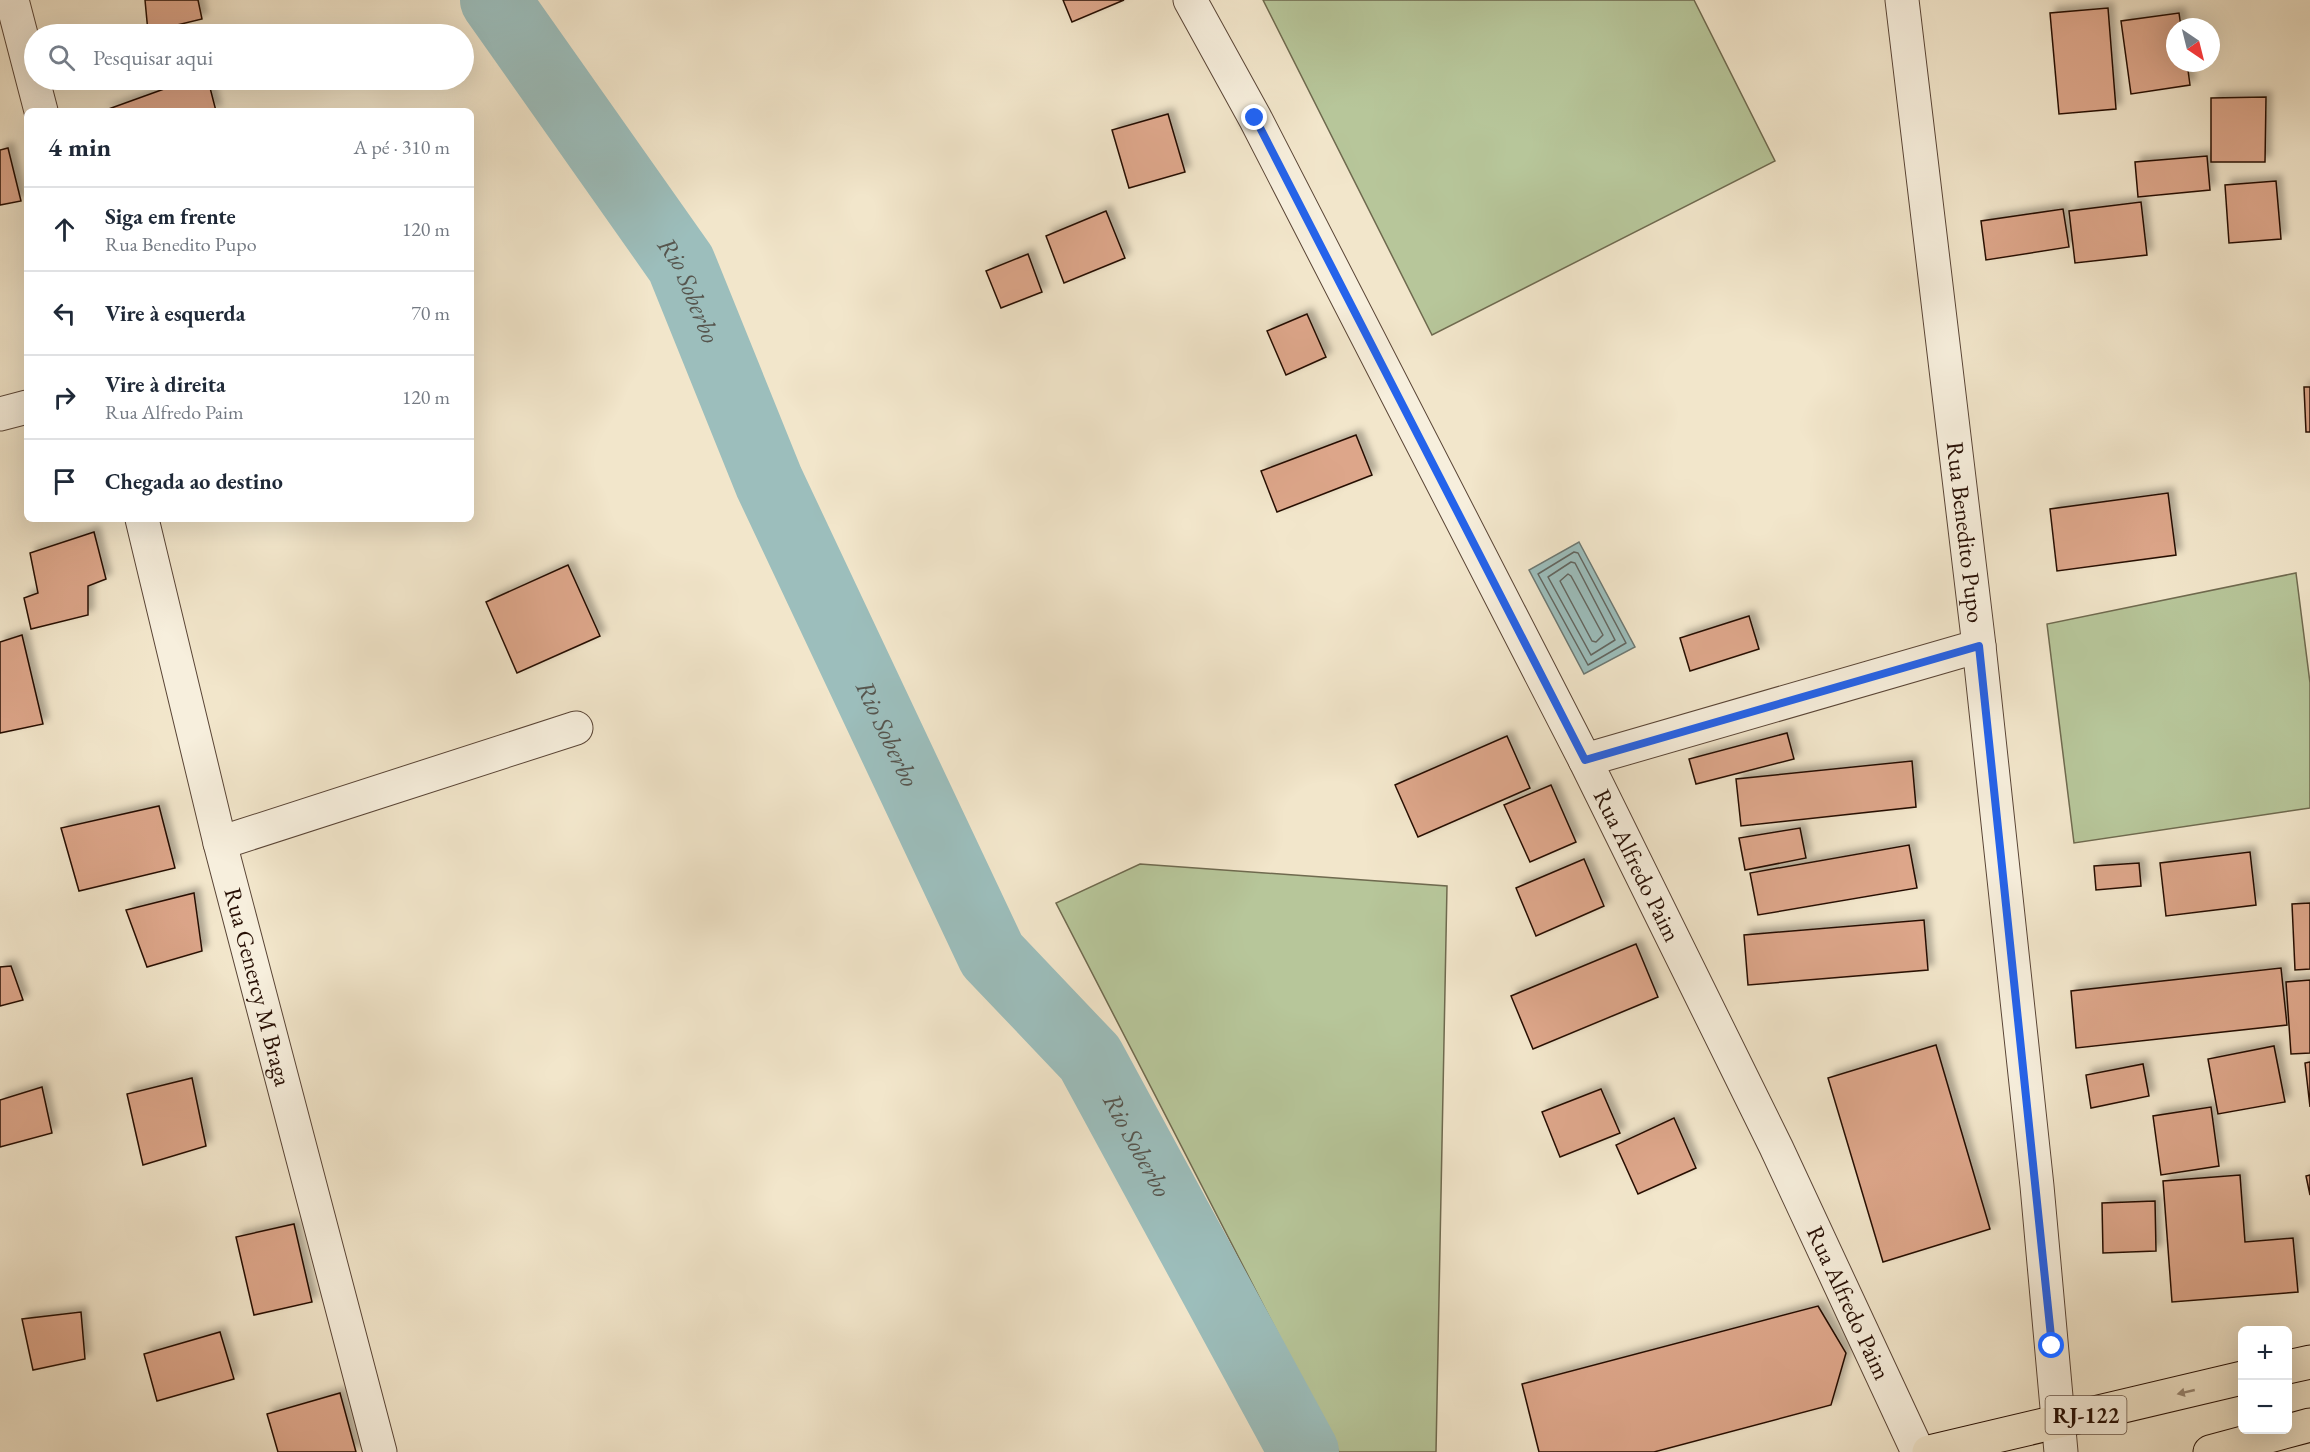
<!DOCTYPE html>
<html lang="pt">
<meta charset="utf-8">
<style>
body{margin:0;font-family:"EB Garamond",serif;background:#f6f6f7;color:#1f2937}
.controls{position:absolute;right:18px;bottom:18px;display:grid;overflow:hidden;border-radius:9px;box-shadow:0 6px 24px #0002}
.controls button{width:54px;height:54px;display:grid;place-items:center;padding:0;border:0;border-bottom:2px solid #e0e1e3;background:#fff;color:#1f2937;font:30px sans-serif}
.compass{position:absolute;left:2166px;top:18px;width:54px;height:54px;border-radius:50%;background:#fff;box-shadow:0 6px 24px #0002;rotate:145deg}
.stop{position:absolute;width:18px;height:18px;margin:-14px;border:4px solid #2563eb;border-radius:50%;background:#fff}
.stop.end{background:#2563eb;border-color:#fff;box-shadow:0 2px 6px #0008}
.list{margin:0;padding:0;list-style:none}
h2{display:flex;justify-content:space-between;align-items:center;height:78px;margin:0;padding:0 24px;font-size:26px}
h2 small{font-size:20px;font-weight:400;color:#747a83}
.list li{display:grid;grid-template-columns:39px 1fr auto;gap:18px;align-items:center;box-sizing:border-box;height:84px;padding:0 24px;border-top:2px solid #e0e1e3}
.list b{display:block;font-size:22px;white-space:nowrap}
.list p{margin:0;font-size:20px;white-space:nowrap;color:#747a83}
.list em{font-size:20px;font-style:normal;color:#747a83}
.icon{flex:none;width:33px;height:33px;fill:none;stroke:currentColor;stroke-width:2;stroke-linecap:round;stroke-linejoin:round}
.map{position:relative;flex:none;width:2310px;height:1452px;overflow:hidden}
.search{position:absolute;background:#fff;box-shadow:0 6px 24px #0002;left:24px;top:24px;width:450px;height:66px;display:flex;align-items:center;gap:15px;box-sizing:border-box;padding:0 21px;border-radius:33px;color:#747a83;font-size:22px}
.panel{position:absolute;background:#fff;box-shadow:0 6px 24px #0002;left:24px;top:108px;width:450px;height:414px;border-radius:9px}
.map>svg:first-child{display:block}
.green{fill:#b7c69a;stroke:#6f6a4f;stroke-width:1.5}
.water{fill:#9cbebc;stroke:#6d7872;stroke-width:1.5}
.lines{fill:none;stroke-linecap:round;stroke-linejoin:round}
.shore{stroke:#626660;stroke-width:1.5}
.river{stroke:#9cbebc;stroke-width:70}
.building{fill:#dda68a;stroke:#270f04;stroke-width:1.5;filter:url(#shadow)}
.street-casing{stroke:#5a4536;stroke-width:35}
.primary-casing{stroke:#270f04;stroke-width:35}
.street{stroke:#f7efdd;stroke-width:33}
.primary{stroke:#f2e6cb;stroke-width:33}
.oneway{fill:#978571}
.route{stroke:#2563eb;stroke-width:8}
.labels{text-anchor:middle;stroke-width:6;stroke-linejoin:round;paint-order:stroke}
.shield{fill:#f7efdd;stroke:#655245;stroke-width:1.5}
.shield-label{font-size:22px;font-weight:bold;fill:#270f04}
.street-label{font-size:24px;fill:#270f04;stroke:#f7efdd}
.water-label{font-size:26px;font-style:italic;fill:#56554e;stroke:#f7efdd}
</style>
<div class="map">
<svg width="2310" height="1452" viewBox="0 0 2310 1452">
<defs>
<filter id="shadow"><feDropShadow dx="5.5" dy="-5.5" stdDeviation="3" flood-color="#0004"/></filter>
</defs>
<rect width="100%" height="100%" fill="#f2e6cb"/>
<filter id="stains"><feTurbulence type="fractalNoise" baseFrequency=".00333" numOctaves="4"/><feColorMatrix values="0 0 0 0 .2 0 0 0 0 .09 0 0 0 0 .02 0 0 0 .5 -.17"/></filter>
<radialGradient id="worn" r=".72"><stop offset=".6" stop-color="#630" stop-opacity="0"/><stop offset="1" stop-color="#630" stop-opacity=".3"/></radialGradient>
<g class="green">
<polygon points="1263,0 1694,0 1775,161 1432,335"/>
<polygon points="2296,573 2310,683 2310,808 2074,843 2047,624"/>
<polygon points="1140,864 1447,886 1436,1452 1339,1452 1056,903"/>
</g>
<polygon class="water" points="1579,542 1635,647 1584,674 1529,570"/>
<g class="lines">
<g class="shore">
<polygon points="1574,552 1578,553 1626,643 1588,665 1538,574"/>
<polygon points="1571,562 1575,563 1615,640 1591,655 1548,577"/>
<polygon points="1568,574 1571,576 1603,635 1596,642 1592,641 1560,581"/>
</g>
<path class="river" id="s1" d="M495,0L681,264L769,482L992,955L1090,1058L1304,1452"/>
</g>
<g class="building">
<polygon points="145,0 198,0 202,19 148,32"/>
<polygon points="1063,0 1124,0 1072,22"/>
<polygon points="2108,8 2116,109 2059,114 2050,13"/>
<polygon points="2179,13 2181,27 2175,27 2175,63 2187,63 2190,85 2131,94 2121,21"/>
<polygon points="189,80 208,80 216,111 103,111"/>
<polygon points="2266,97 2265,162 2211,162 2211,98"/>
<polygon points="1168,114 1185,172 1129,188 1112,130"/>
<polygon points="8,148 21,201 0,205 0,150"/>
<polygon points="2207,156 2210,190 2138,197 2135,162"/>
<polygon points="2276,181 2281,239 2229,243 2225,185"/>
<polygon points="2141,202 2147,255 2075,263 2069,211"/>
<polygon points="2063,209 2069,247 1986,260 1981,221"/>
<polygon points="1106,211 1125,258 1064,283 1046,236"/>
<polygon points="1028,254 1042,292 1001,308 986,271"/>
<polygon points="1307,314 1326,357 1286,375 1267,331"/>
<polygon points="2304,387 2310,387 2310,432 2306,432"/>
<polygon points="1356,435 1372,475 1277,512 1261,471"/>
<polygon points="2168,493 2176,555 2057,571 2050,509"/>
<polygon points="94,532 106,579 88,586 88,615 31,629 24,598 38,593 30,553"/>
<polygon points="568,565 600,636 517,673 486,602"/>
<polygon points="1749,616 1759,649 1690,671 1680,638"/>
<polygon points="22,635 43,724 0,733 0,642"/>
<polygon points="1787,733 1794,759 1696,784 1689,759"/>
<polygon points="1507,736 1530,788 1418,837 1395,785"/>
<polygon points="1912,761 1916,807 1741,826 1736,779"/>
<polygon points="1551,785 1576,842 1530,862 1504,805"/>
<polygon points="159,806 175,868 79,891 61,828"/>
<polygon points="1800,828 1806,858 1745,870 1739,838"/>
<polygon points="1909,845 1917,888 1758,915 1750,873"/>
<polygon points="2250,852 2256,905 2166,916 2160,863"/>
<polygon points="1584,859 1604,906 1536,936 1516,888"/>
<polygon points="2139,863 2141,886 2096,890 2094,866"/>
<polygon points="194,893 202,951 147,967 126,910"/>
<polygon points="2310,903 2310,969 2295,970 2292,904"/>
<polygon points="1924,920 1928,970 1748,985 1744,935"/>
<polygon points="1636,944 1658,997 1533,1049 1511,996"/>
<polygon points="11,966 23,1000 0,1006 0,967"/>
<polygon points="2281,968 2287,1025 2076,1048 2071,991"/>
<polygon points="2310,980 2310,1053 2291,1054 2286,982"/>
<polygon points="1936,1045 1990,1229 1883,1262 1828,1078"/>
<polygon points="2274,1046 2285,1102 2218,1114 2208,1059"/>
<polygon points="2310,1062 2310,1107 2305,1063"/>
<polygon points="2143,1064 2149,1096 2091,1108 2086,1075"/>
<polygon points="192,1078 206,1146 143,1165 127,1094"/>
<polygon points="42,1087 52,1133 0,1147 0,1100"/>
<polygon points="1601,1089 1620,1133 1560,1157 1542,1112"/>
<polygon points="2211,1107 2219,1166 2161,1175 2153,1116"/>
<polygon points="1674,1118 1696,1168 1638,1194 1616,1145"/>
<polygon points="2240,1175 2245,1242 2293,1238 2298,1292 2172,1302 2163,1181"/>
<polygon points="2310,1175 2310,1195 2306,1176"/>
<polygon points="2155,1201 2156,1251 2103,1253 2102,1203"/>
<polygon points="294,1224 312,1302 254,1315 236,1237"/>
<polygon points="1818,1306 1846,1353 1831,1405 1654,1452 1539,1452 1522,1384"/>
<polygon points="81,1312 85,1359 33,1370 22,1319"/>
<polygon points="220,1332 234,1379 157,1401 144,1354"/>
<polygon points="340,1393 356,1452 278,1452 267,1414"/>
</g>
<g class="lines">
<defs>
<g id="street">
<polyline points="12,0 41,111"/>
<path id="s2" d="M1190,0L1255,118L1585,760L1776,1147L1918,1452"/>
<path id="s3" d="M1902,0L1979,646L2037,1186L2061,1452"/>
<polyline points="0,414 27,407"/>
<path id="s4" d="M142,519L220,843L380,1452"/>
<polyline points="1585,760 1979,646"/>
<polyline points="220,843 576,728"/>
</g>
<g id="primary">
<polyline points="2288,1367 2310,1362"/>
<polyline points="1929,1452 2242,1378"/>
<polyline points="2210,1452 2310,1425"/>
</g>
</defs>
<use href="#street" class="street-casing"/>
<use href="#primary" class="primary-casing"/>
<use href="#street" class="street"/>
<use href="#primary" class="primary"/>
</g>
<defs><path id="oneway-solid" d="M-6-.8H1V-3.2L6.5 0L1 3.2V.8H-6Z" transform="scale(1.5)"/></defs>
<use class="oneway" href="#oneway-solid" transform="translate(2186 1392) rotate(167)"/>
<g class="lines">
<polyline class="route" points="1255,118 1585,760 1979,646 2052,1346"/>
</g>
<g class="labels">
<rect class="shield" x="2045.5" y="1396" width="81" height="38" rx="4.5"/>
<g class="shield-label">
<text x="2086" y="1423">RJ-122</text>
</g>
<g class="street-label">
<text dy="8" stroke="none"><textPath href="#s3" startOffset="536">Rua Benedito Pupo</textPath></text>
<text dy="8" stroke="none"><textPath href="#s2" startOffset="974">Rua Alfredo Paim</textPath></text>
<text dy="8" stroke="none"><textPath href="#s4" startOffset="482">Rua Genercy M Braga</textPath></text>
<text dy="8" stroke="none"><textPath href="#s2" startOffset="1460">Rua Alfredo Paim</textPath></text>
</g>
<g class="water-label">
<text dy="9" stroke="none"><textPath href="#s1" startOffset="350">Rio Soberbo</textPath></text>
<text dy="9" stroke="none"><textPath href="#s1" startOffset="836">Rio Soberbo</textPath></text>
<text dy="9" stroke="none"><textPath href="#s1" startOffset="1322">Rio Soberbo</textPath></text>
</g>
</g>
<rect width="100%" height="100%" filter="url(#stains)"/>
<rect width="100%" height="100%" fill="url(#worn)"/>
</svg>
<div class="controls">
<button>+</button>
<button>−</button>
</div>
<svg class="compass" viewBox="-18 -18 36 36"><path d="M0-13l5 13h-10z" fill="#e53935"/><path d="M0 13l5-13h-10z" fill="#747a83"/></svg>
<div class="stop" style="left:2052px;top:1346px"></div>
<div class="stop end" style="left:1255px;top:118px"></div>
<div class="search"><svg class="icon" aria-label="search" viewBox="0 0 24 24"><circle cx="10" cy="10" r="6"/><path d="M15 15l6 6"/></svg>Pesquisar aqui</div>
<section class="panel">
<h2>4 min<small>A pé · 310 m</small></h2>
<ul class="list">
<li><svg class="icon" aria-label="ahead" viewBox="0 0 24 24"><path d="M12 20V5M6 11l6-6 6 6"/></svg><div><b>Siga em frente</b><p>Rua Benedito Pupo</p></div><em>120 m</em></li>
<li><svg class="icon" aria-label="left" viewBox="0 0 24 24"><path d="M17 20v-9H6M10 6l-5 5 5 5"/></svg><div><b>Vire à esquerda</b></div><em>70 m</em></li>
<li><svg class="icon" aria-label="right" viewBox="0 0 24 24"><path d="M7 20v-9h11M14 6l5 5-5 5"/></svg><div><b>Vire à direita</b><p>Rua Alfredo Paim</p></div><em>120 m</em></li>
<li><svg class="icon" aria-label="arrive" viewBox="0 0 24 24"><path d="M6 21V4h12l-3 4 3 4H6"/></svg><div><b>Chegada ao destino</b></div></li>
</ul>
</section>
</div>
